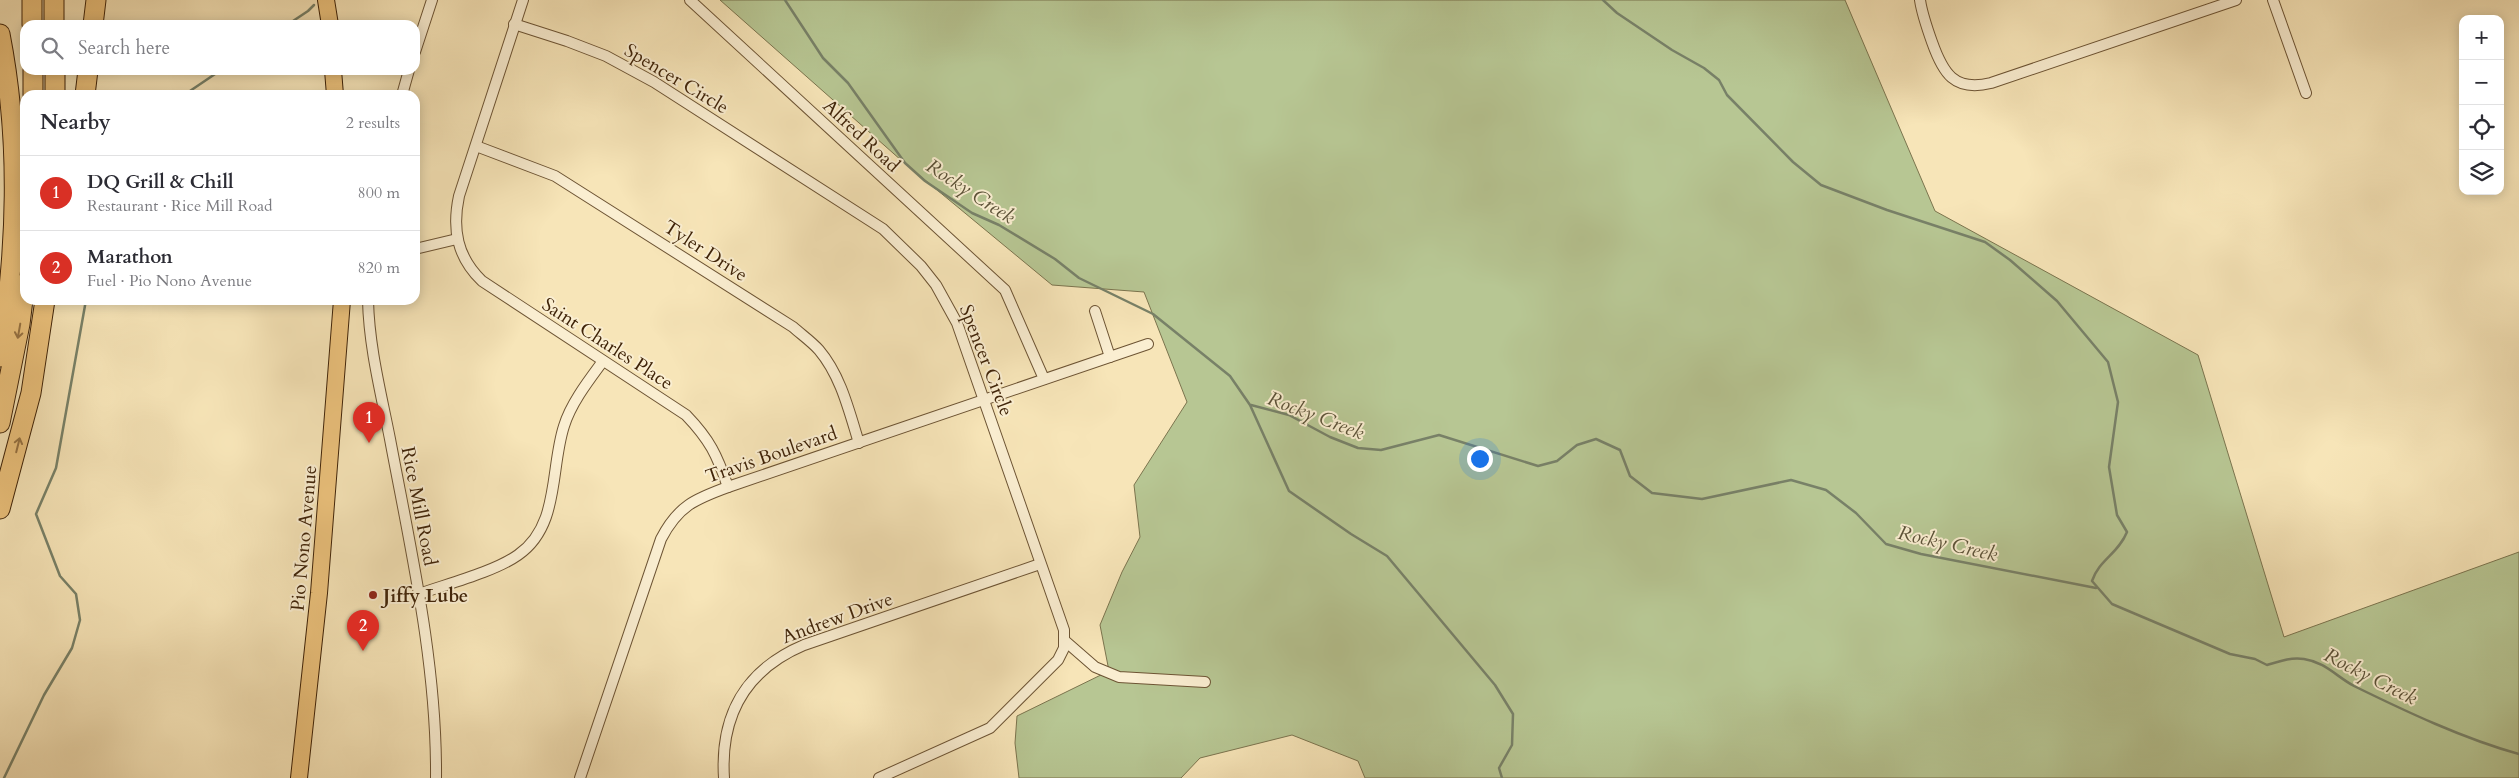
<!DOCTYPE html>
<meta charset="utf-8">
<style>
body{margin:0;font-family:Cardo,serif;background:#f2f2f3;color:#2b2b33}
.controls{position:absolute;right:15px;top:15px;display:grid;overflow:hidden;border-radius:10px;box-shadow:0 2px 12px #0003}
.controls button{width:45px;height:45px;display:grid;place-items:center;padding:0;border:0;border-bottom:1px solid #e1e1e2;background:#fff;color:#2b2b33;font:25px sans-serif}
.you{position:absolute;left:1479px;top:458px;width:18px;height:18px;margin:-12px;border:4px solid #fff;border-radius:50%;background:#1a73e8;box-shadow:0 0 0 8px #1a73e833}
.badge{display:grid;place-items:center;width:32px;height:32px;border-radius:50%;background:#d93025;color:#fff;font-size:16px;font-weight:700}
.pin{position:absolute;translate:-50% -41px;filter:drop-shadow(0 1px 2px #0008)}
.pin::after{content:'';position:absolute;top:26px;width:18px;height:15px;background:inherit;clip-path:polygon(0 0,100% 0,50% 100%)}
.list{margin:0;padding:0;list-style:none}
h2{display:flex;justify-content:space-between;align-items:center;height:65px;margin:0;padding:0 20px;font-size:21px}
h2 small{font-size:16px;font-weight:400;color:#7c7c81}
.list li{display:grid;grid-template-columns:32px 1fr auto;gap:15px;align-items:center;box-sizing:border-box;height:75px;padding:0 20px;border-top:1px solid #e1e1e2}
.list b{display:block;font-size:19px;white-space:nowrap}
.list p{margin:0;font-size:16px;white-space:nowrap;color:#7c7c81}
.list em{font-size:16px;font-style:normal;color:#7c7c81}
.icon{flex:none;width:28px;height:28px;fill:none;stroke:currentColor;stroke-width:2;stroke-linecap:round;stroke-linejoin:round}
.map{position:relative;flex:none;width:2519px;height:778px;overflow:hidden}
.search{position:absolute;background:#fff;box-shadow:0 2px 12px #0003;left:20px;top:20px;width:400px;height:55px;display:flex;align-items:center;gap:12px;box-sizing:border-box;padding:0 18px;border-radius:15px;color:#7c7c81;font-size:19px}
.panel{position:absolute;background:#fff;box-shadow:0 2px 12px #0003;left:20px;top:90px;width:400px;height:215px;border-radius:15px}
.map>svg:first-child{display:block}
.green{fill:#b7c693;stroke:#7b744e}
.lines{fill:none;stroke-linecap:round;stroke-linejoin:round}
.stream{stroke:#788168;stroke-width:2.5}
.street-casing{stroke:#6d5434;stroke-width:12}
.primary-casing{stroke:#3f2308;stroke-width:18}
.highway-casing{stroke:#3f2308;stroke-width:21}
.street{stroke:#faeed1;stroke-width:10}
.primary{stroke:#ecc27c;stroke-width:16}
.highway{stroke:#ecc27c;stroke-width:19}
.oneway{stroke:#967242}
.poi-dot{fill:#8f2418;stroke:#faeed1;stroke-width:2}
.labels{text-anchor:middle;stroke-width:4;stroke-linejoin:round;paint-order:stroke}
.street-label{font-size:19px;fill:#3f2308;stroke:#faeed1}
.poi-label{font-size:19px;font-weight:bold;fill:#3f2308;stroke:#faeed1;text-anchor:start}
.water-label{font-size:20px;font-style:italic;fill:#5c5238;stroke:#faeed1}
</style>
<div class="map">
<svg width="2519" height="778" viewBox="0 0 2519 778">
<rect width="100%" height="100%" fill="#f7e5b8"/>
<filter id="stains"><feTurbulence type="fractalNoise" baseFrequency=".004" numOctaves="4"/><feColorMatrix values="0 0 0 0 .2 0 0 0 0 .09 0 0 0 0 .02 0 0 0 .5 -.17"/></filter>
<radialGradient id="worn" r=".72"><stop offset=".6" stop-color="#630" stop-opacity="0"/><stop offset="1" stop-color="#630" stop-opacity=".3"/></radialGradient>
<polygon class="green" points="720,0 1845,0 1935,211 2198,355 2284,637 2519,552 2519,778 1365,778 1358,761 1292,735 1200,758 1181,778 1019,778 1015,743 1017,716 1109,671 1100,625 1122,572 1140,537 1134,485 1187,402 1144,292 1052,285 902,161"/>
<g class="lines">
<g class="stream">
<polyline points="785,0 823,58 848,83 905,163 925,181 972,213 999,225 1055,259 1079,278 1153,314 1230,376 1250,405 1289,491 1351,534 1387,556 1495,685 1513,714 1512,745 1499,768 1502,778"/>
<path d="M1603,0L1617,13L1672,50L1704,68L1719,80L1727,95L1793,162L1821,185L1887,210L1985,242L2010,260L2057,301L2108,362L2118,402L2109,467L2117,515L2127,532C2118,554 2099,560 2092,581L2112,604L2230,654L2255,659L2267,665C2280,661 2291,657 2304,659C2325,662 2337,677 2354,686C2405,711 2464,739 2519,754"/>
<polyline points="287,25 308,11 314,5"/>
<polyline points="184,95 221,70"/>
<polyline points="1251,405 1289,415 1330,437 1358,448 1381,450 1439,435 1538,466 1557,461 1577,445 1596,439 1620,450 1630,476 1652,493 1702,499 1791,480 1826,490 1856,513 1886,544 1921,554 2096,588"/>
<polyline points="4,778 44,695 72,648 80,620 76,594 60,576 36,514 56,468 86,300"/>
</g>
<defs>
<g id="street">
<path d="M523,0L459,196C452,229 457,257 482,281L686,415C710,440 717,455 728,487"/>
<polyline points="690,0 1005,290 1044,379"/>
<path d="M1920,0C1922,14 1927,28 1932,42C1943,73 1954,92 1991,83L2236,0"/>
<polyline points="2273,0 2306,93"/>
<polyline points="514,24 567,41 606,56 654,82 883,229 921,266 936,285 957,323 1064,630 1064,648 1058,660 990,728 879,778"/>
<polyline points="415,52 432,0"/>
<polyline points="402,95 409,70"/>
<path d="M476,146L555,176L793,327C802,335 812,342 819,350C841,376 849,411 859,443"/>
<polyline points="415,249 457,239"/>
<path d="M368,300C369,347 381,393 390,439C411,551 437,664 436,778"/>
<polyline points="1095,311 1110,357"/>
<path d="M419,594C447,584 494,572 518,555C560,526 550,469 564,426C571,403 589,380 603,361"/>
<polyline points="1064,640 1095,667 1119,677 1205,682"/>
<path d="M580,778L661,539C678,506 695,499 728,487L1148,344"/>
<path d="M724,778C720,716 745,670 804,645L1040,564"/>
</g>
<g id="primary">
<polyline points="326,0 330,25"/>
<polyline points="333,70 335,95"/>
<polyline points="299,778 319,593 342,300"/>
</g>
<g id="highway">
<polyline points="32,0 32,25"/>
<polyline points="54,0 54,25"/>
<polyline points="93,25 96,0"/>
<path d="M0,34C21,142 17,249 0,357"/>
<polyline points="33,70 33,95"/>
<polyline points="55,70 55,95"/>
<polyline points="85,95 88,70"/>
<polyline points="0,423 20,324 25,283"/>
<polyline points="0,509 31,393 45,300"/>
</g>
</defs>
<use href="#street" class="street-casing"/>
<use href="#primary" class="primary-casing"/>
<use href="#highway" class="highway-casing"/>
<use href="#street" class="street"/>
<use href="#primary" class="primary"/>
<use href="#highway" class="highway"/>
</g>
<defs><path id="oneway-shaft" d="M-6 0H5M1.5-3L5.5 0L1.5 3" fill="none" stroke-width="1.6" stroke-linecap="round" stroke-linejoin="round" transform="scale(1.25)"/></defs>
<g class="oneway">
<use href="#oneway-shaft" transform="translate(19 331) rotate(100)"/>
<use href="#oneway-shaft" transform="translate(18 445) rotate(-76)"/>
</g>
<circle class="poi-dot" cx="373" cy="595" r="5"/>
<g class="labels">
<g class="street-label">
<text transform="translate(677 78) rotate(31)" y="7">Spencer Circle</text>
<text transform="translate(862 135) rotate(43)" y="7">Alfred Road</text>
<text transform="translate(706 250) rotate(33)" y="7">Tyler Drive</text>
<text transform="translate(608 343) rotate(33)" y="7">Saint Charles Place</text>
<text transform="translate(987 360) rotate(69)" y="7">Spencer Circle</text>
<text transform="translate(771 454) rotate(-19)" y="7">Travis Boulevard</text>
<text transform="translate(420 506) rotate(79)" y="7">Rice Mill Road</text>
<text transform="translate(303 538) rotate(-85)" y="7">Pio Nono Avenue</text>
<text transform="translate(837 617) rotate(-20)" y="7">Andrew Drive</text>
</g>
<g class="poi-label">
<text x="383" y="602">Jiffy Lube</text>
</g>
<g class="water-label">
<text transform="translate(971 191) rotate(33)" y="7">Rocky Creek</text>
<text transform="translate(1316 415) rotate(21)" y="7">Rocky Creek</text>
<text transform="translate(1948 543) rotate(13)" y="7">Rocky Creek</text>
<text transform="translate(2371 676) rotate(27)" y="7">Rocky Creek</text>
</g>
</g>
<rect width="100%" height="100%" filter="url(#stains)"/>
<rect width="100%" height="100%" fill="url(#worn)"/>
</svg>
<div class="controls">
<button>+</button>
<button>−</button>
<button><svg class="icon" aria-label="locate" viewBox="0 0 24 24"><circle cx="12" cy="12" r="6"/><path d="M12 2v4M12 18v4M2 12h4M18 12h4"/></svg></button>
<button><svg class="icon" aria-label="layers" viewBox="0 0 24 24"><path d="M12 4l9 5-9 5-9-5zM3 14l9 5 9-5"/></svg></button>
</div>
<div class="you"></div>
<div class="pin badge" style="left:369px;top:443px">1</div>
<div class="pin badge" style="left:363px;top:651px">2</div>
<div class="search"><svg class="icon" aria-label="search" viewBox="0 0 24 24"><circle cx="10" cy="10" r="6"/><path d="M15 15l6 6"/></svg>Search here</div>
<section class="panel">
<h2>Nearby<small>2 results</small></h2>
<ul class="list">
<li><span class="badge">1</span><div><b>DQ Grill &amp; Chill</b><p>Restaurant · Rice Mill Road</p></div><em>800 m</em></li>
<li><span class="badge">2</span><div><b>Marathon</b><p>Fuel · Pio Nono Avenue</p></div><em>820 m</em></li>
</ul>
</section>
</div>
